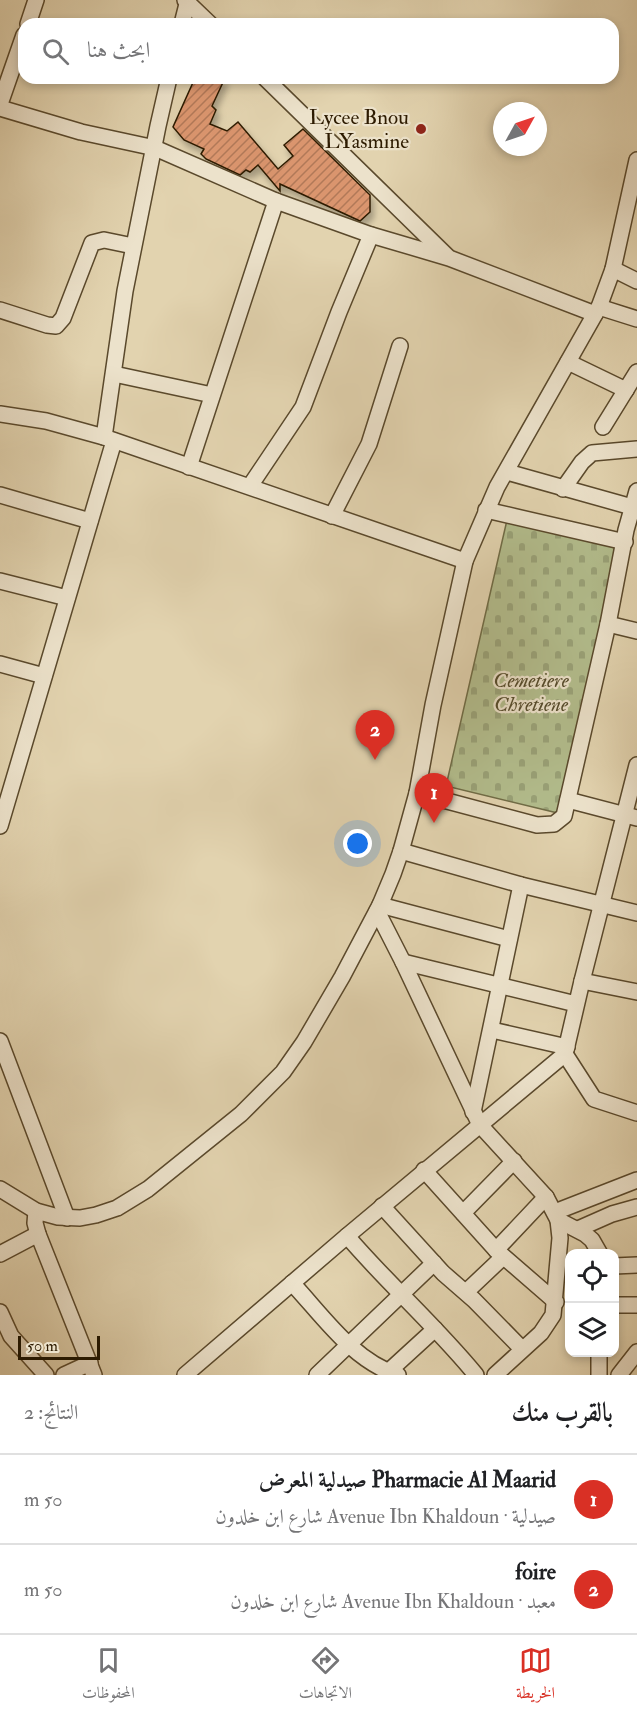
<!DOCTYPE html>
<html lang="ar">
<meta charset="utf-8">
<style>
body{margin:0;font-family:"IM FELL Double Pica",Amiri,serif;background:#f6f6f6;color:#202124;direction:rtl}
.controls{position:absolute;right:18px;bottom:18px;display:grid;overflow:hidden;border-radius:12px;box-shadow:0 3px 9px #0003}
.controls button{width:54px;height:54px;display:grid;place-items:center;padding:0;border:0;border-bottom:2px solid #e0e0e0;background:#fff;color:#202124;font:30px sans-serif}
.compass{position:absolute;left:493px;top:102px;width:54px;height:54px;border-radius:50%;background:#fff;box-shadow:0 3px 9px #0003;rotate:50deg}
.scale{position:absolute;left:18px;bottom:15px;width:82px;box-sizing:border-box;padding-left:6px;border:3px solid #2d1b01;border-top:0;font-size:16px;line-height:21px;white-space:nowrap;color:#2d1b01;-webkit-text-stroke:4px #ece2cb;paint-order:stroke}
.you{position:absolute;left:358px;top:844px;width:21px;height:21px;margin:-15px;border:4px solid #fff;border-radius:50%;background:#1a73e8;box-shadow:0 0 0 9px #1a73e833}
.badge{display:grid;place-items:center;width:39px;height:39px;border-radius:50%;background:#d93025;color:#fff;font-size:20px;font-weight:700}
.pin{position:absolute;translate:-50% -50px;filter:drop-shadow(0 2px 3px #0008)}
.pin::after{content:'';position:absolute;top:32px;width:21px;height:18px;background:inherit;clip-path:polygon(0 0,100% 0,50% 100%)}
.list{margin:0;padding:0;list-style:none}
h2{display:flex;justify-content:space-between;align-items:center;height:78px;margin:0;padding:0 24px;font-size:26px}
h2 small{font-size:20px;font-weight:400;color:#757577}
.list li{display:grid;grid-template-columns:39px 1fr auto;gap:18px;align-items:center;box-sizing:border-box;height:90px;padding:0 24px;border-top:2px solid #e0e0e0}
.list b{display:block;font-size:22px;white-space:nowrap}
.list p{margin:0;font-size:20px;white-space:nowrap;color:#757577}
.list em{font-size:20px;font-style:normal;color:#757577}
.icon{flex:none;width:33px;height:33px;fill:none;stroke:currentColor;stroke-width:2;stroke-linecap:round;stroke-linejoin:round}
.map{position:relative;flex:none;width:637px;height:1375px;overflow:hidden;direction:ltr}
.search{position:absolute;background:#fff;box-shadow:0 3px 9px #0003;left:18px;right:18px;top:18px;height:66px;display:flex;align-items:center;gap:15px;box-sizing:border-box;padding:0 21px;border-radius:18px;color:#757577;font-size:22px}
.sheet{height:258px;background:#fff}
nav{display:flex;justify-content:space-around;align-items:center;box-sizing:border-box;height:84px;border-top:2px solid #e0e0e0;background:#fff;font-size:16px;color:#757577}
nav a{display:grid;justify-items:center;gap:3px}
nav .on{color:#d93025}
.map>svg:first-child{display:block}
.cemetery{fill:url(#cemetery-stones);stroke:#706c46;stroke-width:1.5}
.building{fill:url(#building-hatch);stroke:#2d1b01;stroke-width:1.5;filter:url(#shadow)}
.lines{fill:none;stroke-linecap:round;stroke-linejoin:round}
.minor-casing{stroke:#5a492c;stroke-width:18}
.minor{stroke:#ece2cb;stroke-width:15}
.poi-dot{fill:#8f2418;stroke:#ece2cb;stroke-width:2}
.labels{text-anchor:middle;stroke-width:4.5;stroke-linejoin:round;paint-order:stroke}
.poi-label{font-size:21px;fill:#2d1b01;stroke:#ece2cb;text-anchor:end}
.park-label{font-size:21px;font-style:italic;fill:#554b2b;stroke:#ece2cb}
</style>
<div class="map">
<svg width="637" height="1375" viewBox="0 0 637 1375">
<defs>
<pattern id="cemetery-stones" width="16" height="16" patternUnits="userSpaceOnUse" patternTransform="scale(1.5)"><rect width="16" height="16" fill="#b2bc8c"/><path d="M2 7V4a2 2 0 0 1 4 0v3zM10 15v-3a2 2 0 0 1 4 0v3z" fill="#99a177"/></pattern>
<pattern id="building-hatch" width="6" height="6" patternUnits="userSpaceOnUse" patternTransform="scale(1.5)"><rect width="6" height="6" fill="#da956e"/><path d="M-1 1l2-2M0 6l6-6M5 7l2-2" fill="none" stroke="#b17958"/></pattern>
<filter id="shadow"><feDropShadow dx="3.5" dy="6" stdDeviation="3" flood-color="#0004"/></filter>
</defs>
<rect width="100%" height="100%" fill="#e2d3af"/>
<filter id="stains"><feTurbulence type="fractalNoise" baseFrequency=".00333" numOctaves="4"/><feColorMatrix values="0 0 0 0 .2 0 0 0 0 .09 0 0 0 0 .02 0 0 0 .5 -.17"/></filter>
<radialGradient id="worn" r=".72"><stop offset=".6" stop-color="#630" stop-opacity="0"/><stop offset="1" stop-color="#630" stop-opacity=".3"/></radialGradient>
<polygon class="cemetery" points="507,520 627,546 566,815 446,786"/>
<polygon class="building" points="195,78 225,78 212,106 216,110 210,124 227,131 238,122 278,169 293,156 284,145 303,129 370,195 370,212 360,221 280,184 280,191 258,165 250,172 246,170 240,175 206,159 201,154 204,149 184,140 173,127"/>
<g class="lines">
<defs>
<g id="minor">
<polyline points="185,0 210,24"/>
<polyline points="28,24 36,0"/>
<polyline points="182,24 188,0"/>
<polyline points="265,78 447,256"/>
<polyline points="0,104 24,35"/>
<polyline points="0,108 81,132 155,148 276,201 371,235 449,258 595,314"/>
<polyline points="613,269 637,281"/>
<polyline points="599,307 637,319"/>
<polyline points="0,310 47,325 56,326 63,318 92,243 104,240 133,246"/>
<polyline points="568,362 626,390"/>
<polyline points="114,374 212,395"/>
<polyline points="0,414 46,421 104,437 465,561"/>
<polyline points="603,427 637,372"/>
<polyline points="104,437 125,291 158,126 169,78"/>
<polyline points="189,467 276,201"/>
<polyline points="507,472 632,507"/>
<polyline points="250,486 303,407 339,312 371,235"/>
<polyline points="563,489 582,462 592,453 637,449"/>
<polyline points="0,495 90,521"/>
<polyline points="486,510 625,542"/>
<polyline points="332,516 369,444 400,346"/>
<polyline points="0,581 67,598"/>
<polyline points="608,624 637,631"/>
<polyline points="0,664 44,676"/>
<polyline points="417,793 537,825 554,824 564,816 608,624 626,530 637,491"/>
<polyline points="568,800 637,818"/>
<polyline points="0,826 114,441"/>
<polyline points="401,851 521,885 637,913"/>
<polyline points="380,905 509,939"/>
<polyline points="377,911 403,962 480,1125 546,1197 558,1220 585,1234 592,1240 600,1254"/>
<polyline points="403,962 576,1004"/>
<polyline points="582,981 637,992"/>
<polyline points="492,1030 567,1047"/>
<polyline points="0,1041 67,1218"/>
<polyline points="565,1054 594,1099 637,1113"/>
<polyline points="473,1112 521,885"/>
<polyline points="424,1170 496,1250 556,1302"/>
<polyline points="0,1189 36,1211 58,1217 80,1218 96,1215 117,1208 148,1189 241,1114 283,1072 304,1042 342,977 380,905 393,874 401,851 417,793 433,705 465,561 497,487 599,307 613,269 637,160"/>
<polyline points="382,1206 443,1273 474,1300 522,1349"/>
<polyline points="36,1211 35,1223 38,1234 94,1375"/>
<polyline points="555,1212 637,1180"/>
<polyline points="463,1213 514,1161"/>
<polyline points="578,1229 612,1214 637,1207"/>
<path d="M347,1236C388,1284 436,1326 476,1375"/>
<polyline points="496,1250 546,1197"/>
<polyline points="0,1254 38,1234"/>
<polyline points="614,1266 637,1265"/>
<path d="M292,1283C323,1316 353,1361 398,1375"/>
<polyline points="466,1292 503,1257"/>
<polyline points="614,1305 637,1305"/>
<polyline points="0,1312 11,1336 46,1375"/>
<polyline points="388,1372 435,1329"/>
<polyline points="64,1375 90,1363"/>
<polyline points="185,1375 347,1236 565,1054 582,981 637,765"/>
<polyline points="317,1375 434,1263"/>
<polyline points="495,1375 541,1333 553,1315 560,1238 558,1220"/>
<polyline points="599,1375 599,1352"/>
<polyline points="619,1375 637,1352"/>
</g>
</defs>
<use href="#minor" class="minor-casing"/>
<use href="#minor" class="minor"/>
</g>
<circle class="poi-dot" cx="421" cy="129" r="6"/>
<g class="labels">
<g class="poi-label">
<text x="409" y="124">Lycee Bnou<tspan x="409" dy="24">LYasmine</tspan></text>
</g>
<g class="park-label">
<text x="531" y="687">Cemetiere<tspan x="531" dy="24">Chretiene</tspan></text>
</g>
</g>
<rect width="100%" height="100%" filter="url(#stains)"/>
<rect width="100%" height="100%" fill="url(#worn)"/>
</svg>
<div class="controls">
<button><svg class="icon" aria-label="locate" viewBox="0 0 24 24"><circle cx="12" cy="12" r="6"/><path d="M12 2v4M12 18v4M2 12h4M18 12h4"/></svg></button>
<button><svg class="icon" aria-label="layers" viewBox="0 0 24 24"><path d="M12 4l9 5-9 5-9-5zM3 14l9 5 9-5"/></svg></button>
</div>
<svg class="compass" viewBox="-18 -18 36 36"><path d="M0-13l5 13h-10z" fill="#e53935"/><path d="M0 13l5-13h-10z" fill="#757577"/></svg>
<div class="scale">50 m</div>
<div class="you"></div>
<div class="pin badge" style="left:434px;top:823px">1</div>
<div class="pin badge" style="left:375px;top:760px">2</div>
<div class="search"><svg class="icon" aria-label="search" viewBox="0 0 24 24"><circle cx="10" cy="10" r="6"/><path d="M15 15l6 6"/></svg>ابحث هنا</div>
</div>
<section class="sheet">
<h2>بالقرب منك<small>النتائج: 2</small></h2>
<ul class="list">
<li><span class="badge">1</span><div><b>Pharmacie Al Maarid صيدلية المعرض</b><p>صيدلية · Avenue Ibn Khaldoun شارع ابن خلدون</p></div><em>50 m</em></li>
<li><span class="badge">2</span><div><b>foire</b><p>معبد · Avenue Ibn Khaldoun شارع ابن خلدون</p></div><em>50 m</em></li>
</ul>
</section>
<nav>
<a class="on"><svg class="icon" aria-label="map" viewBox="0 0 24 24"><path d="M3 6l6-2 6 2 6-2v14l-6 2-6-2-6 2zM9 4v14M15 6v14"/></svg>الخريطة</a>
<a><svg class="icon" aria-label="directions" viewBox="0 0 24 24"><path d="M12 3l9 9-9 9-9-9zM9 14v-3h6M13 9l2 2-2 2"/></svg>الاتجاهات</a>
<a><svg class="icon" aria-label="saved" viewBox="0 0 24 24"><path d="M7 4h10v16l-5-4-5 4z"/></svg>المحفوظات</a>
</nav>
